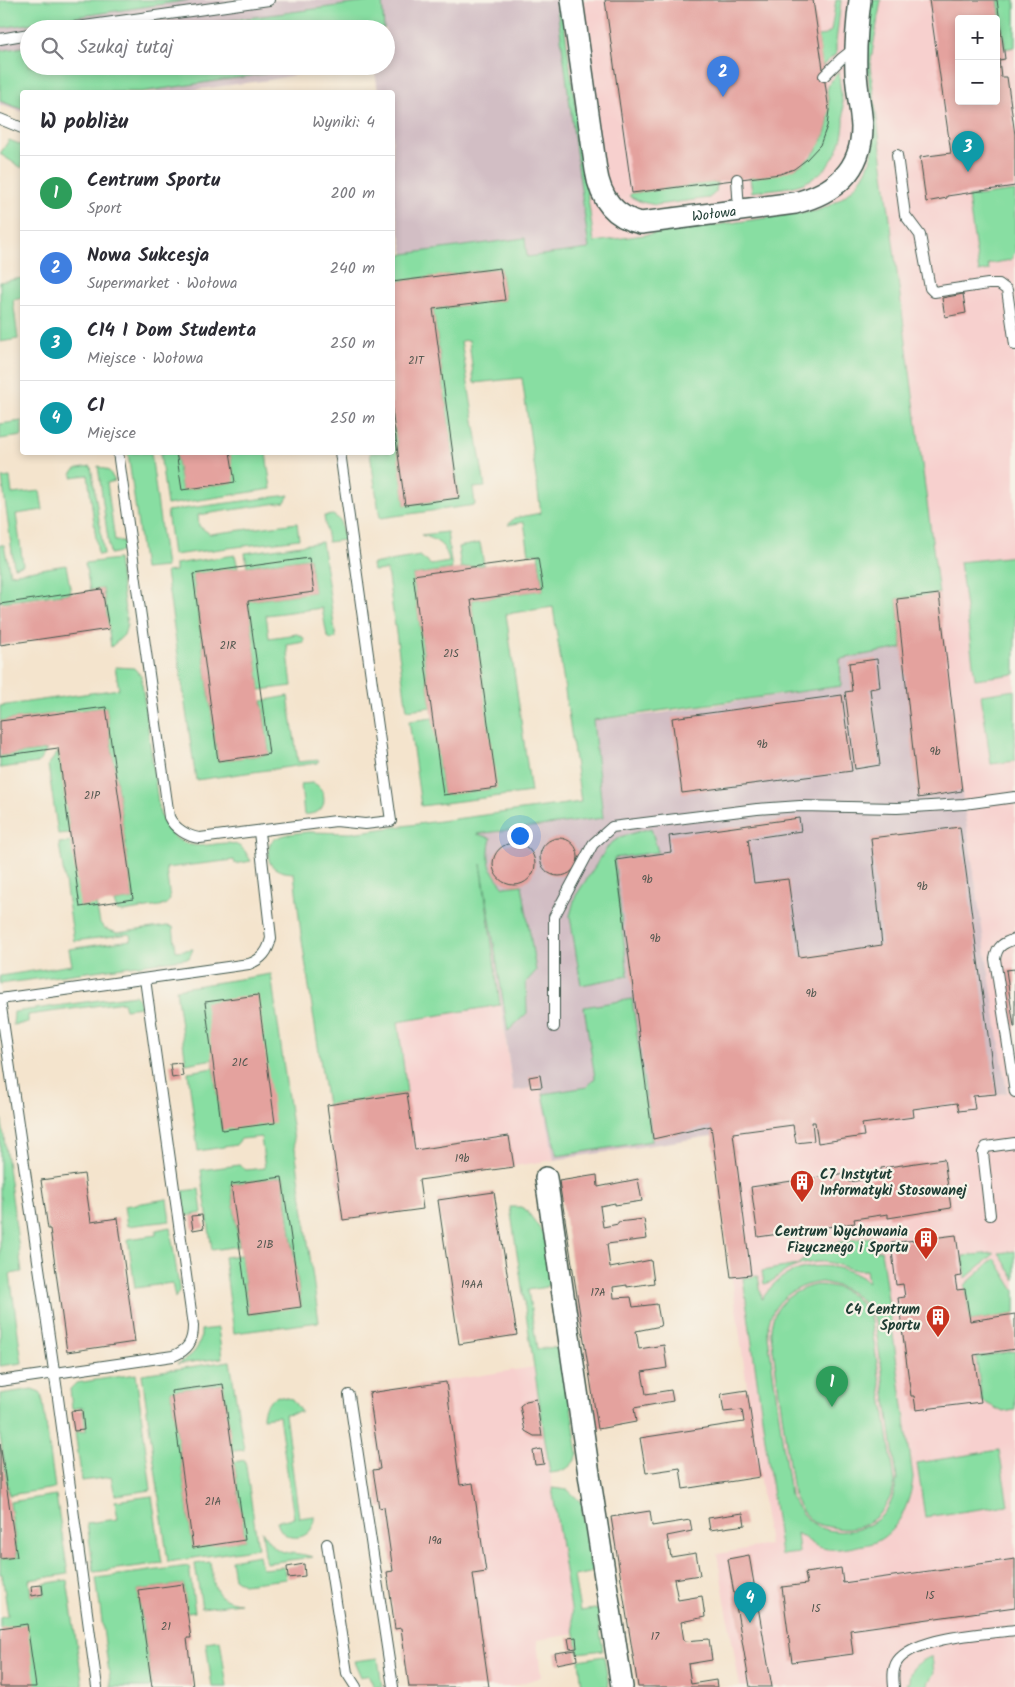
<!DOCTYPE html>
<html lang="pl">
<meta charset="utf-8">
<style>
body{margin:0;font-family:Kalam,sans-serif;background:#f2f2f3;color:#2b2b33}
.controls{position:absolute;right:15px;top:15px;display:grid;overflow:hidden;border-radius:5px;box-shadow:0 2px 8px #0003}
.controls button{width:45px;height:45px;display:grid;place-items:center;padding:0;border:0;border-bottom:1px solid #e1e1e2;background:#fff;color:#2b2b33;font:25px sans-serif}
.you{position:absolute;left:519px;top:835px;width:18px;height:18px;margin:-12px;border:4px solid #fff;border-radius:50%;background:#1a73e8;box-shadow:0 0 0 8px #1a73e833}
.badge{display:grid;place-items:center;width:32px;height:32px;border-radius:50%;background:#0b8043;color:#fff;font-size:16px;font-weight:700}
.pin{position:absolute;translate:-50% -41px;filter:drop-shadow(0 1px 2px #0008)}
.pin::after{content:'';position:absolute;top:26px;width:18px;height:15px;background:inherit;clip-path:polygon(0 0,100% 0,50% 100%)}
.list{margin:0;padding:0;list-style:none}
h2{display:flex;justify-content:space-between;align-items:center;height:65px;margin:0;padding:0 20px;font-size:21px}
h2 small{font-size:16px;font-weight:400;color:#7c7c81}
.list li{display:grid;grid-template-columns:32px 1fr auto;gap:15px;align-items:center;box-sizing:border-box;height:75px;padding:0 20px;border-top:1px solid #e1e1e2}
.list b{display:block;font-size:19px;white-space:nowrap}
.list p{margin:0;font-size:16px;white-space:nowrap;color:#7c7c81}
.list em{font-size:16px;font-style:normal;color:#7c7c81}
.icon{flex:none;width:28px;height:28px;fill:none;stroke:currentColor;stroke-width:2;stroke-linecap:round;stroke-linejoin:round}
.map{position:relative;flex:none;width:1015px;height:1687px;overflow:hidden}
.search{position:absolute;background:#fff;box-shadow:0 2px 8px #0003;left:20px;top:20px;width:375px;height:55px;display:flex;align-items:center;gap:12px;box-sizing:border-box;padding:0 18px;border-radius:28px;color:#7c7c81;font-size:19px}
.panel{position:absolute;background:#fff;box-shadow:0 2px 8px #0003;left:20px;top:90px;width:375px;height:365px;border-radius:5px}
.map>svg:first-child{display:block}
.built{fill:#f7d0ce;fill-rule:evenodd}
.industrial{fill:#d2bec4}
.green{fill:#88dea2;stroke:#548e6b;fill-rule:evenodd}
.building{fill:#e4a29e;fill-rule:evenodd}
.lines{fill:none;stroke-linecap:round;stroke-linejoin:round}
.service-casing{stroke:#3f564b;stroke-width:12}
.minor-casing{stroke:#3f564b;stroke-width:24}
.service{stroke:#fff;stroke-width:10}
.minor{stroke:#fff;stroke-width:21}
.labels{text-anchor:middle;stroke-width:4.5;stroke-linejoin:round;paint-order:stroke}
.number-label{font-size:11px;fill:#50564e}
.street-label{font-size:14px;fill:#1f3d34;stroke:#f7f3e8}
.poi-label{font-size:14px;font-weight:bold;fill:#1f3d34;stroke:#f7f3e8;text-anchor:end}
</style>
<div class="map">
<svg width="1015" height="1687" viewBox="0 0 1015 1687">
<rect width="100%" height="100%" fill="#f7f3e8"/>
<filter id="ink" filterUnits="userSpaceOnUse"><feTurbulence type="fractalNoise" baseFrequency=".02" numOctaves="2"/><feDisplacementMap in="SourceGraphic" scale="10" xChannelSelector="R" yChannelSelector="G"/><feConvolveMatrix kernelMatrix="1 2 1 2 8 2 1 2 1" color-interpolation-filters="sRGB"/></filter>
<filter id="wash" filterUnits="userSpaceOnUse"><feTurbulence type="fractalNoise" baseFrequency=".0096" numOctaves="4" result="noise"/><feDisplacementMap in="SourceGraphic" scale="20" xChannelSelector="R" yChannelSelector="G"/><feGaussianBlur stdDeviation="1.12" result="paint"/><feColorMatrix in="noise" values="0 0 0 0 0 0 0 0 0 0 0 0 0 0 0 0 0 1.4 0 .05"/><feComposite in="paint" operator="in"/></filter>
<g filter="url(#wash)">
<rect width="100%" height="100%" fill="#f4e4cd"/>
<g class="built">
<polygon points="561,0 871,0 867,57 874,137 874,150 865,173 859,183 841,200 829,207 816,211 594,242"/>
<path d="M881,0H1015V1687H740L717,1554L769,1545L712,1136L957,1103L974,1100L973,1096L1007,1093L961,788L939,594L870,66ZM959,19H996V101H959Z"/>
<polygon points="500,1005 513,1091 542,1087 554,1160 420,1180 423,1209 343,1220 327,1105 398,1022"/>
<polygon points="534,1367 575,1634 537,1640 541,1677 510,1687 409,1687 401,1628 395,1629 387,1572 393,1571 384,1507 379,1508 373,1470 380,1469 369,1393"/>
</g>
<g class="industrial">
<polygon points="0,0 556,0 589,249 526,257 525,238 404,254 393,199 392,92 378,92 374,66 386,66 386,29 29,29 29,66 340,66 269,80 177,92 22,92 22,112 0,105"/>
<polygon points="939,594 961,788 1007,1093 974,1096 974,1101 712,1136 554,1160 541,1087 513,1091 477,834 603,817 593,720 661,713 840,686 840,659 897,599"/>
</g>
<g class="green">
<polygon points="5,0 190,0 0,28 0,1"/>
<polygon points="382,0 384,29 165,29"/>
<path d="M556,0H561L594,242L816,211C851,199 875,172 874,134C874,114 869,93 868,73C866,49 869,24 871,0H881L870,66L939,594L897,599L902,648L840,659L841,686L593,720L603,818L477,834L491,838C486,860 489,870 504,887L522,885L536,971L526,982L527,1013L508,1031L481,864L500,1005L398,1022L407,1093L327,1105L301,934L294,873C274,872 264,865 270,843L276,838L288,834L308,832L351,833L581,802L553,607L506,614L531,792L421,806L409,721L433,718L443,795L496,788L471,600L543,590L538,553L529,554L524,522L508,525L514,518L541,513L522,378L474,383L469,340L461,341L485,487L473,488L475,505L380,518L370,453L392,452L393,429L395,428L405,505L459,498L433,309L505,300L500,268L393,282V259L404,254L525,238L527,257L589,249Z"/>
<polygon points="836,0 841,0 836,42 836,54 822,66 818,36 826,35 831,31"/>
<polygon points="998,0 1015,0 1015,47 1005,49"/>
<polygon points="29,46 29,66 318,66 141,92 22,92 22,109 0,101 0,51"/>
<path d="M839,71C839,86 843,101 844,117C845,146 829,174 801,184C786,189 768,189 752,192L750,178C763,175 784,173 795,168C816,158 828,135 829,113C829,89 821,92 839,71Z"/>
<polygon points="9,140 22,145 22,168 0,154"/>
<polygon points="717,182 716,192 709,198 656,205 641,202 629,196 632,193"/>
<polygon points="1015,191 1015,252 1011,260 988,264 989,270 979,272 968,197"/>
<polygon points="22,278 22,298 13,300 18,339 0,342 0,282"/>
<polygon points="22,421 22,436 0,439 0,424"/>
<polygon points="128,453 151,453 166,567 144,569"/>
<polygon points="160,453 176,453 182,490 234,482 230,453 266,453 271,489 167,505"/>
<polygon points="91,466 104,554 98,555 88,475 72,477 72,472 78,468"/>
<polygon points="98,466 109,471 115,481 107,483 115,541 123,541 125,551 110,554"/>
<polygon points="10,477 12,494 40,491 43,510 16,514 23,565 14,567 2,478"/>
<polygon points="289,495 285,502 198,515 199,526 210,534 297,523 299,539 173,555 167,511"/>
<polygon points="333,515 340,520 344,540 328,542 324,516"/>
<path d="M447,532L452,569L413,575L431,707L407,710L387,570L373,571L372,564L420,556L431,565L449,562C447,546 437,539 421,535Z"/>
<polygon points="322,542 336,638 330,639 327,636 322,608 266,615 269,638 297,634 304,638 304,642 287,645 292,686 260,690 248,601 314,592 309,558 247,566 245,553"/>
<polygon points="480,543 484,565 461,568 458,547"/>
<polygon points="0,545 4,545 10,574 66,565 71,593 0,602"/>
<polygon points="235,555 238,568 193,574 218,761 269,754 262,701 288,696 298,762 319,760 317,763 196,780 166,572 175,571 175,564"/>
<polygon points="1015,556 1015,674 975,679 960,562"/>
<polygon points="118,559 127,625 124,635 111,647 103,589 90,590 85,563"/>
<path d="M115,667L134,668L141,676L159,810C166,834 181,849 208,845C219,844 232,840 242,848C246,851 248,857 251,861L235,864L234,860L166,868L170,900L165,905L123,912L117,911L114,902L133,899L106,707L0,721V706L119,689Z"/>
<polygon points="1015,690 1015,761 991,764 981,695"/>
<polygon points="47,750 38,763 0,768 0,756"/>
<polygon points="59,751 70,833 58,834 48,765"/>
<path d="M312,783C324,785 329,806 317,812C313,814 308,814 304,815L301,784Z"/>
<polygon points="651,828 658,852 614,858 628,976 581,985 570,916 575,897 609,845 620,837"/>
<polygon points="71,842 96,904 100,923 104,928 117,933 167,926 173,927 176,951 193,949 189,958 0,984 0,976 72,965 69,949 131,940 130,934 74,941 59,843"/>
<polygon points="271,974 319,1322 234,1333 224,1257 241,1255 249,1314 301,1306 283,1177 231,1184 239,1246 212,1250 201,1170 239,1165 246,1170 265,1168 261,1137 241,1139 236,1145 198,1151 188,1072 214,1068 222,1130 213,1059 186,1064 176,989"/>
<polygon points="135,995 138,998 141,1007 125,1009 123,1002 28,1015 28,1023 13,1025 14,1012"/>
<polygon points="632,999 652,1141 557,1156 543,1094 587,1087 595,1078 584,1007"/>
<polygon points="0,1107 22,1272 10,1274 22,1363 0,1366"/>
<polygon points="199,1189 202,1213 186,1216 183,1191"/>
<polygon points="167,1199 170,1221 127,1226 124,1206"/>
<path d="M510,1207H521L527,1211L543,1233L552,1280L547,1287L528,1290L537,1349C547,1348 556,1345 563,1352L578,1454C573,1467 564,1472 550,1473Z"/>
<polygon points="170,1227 179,1287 179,1291 175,1298 172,1283 135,1288 128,1239 156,1235 156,1230"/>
<path d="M871,1237L873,1251L881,1250L913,1477C911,1502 898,1533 873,1543C867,1545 860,1545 854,1547C843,1549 830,1551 819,1547C811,1544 804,1537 797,1533L799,1553L781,1555L743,1278L758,1276L762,1299C768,1291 774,1282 783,1277C809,1261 844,1263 868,1282L866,1270C851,1273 835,1260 817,1262C805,1263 793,1266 783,1273C776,1277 772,1283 764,1284L762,1271L797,1265L821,1245ZM821,1282C846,1286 864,1297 875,1321L897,1479C895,1489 893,1500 887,1509C872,1532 833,1539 811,1522C801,1515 796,1505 790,1495L768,1336C765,1306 793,1285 821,1282Z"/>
<polygon points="1015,1251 1015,1280 999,1253"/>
<polygon points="993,1253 993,1255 966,1278 963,1256"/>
<polygon points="995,1258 1015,1291 1015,1314 970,1321 965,1285"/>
<path d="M816,1285C842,1285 856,1294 870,1316L895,1482C889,1513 863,1536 831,1527C825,1526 817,1525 812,1521C803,1514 797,1504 793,1493L771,1335C769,1308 791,1290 816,1285Z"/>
<path d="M218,1328L222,1358L177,1364C191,1357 202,1348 201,1330Z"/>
<polygon points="1015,1351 1015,1410 1003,1412 982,1401 976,1357"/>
<polygon points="230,1361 244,1450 232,1451 223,1384 171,1391 193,1547 245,1540 234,1462 245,1460 258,1548 168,1562 142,1374"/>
<polygon points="136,1374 151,1490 115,1495 111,1477 82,1481 75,1432 86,1431 83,1407 72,1409 70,1389 76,1383"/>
<polygon points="32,1389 40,1392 42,1395 55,1488 9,1495 0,1435 0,1394"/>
<path d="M278,1396L292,1399L301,1412L285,1414L299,1518L314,1516C316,1542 281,1545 277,1521L294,1518L279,1416L263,1418C263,1406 268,1401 278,1396Z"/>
<polygon points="999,1450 1008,1505 925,1517 917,1463"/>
<polygon points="552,1488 568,1490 586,1507 582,1508 590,1566 595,1566 590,1573 574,1576 580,1611 595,1609 600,1611 604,1617 598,1618 603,1650 578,1653"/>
<polygon points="56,1495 68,1574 29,1580 31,1596 45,1595 43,1584 67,1580 83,1687 36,1687 0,1628 0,1617 8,1615 2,1574 0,1574 0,1559 17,1557 10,1502"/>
<polygon points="152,1496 162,1563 94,1572 87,1523 118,1519 115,1501"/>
<path d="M262,1531C279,1560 286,1549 313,1557L266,1563Z"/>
<polygon points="259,1555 262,1569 284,1567 286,1579 243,1584 234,1578 231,1560"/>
<path d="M210,1562C214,1584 213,1600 240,1603L202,1608L195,1564Z"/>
<polygon points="189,1566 195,1612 187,1613 183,1584 138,1590 152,1687 111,1687 96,1578"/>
<polygon points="220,1640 227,1687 212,1687 206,1642"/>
<polygon points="604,1656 609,1687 582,1687 579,1660"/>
<path d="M932,1656L934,1673L929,1681L927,1687H908L906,1683H909C908,1667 920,1662 932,1656Z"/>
<polygon points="378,1658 382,1687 374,1687 368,1674 361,1677 354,1661"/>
</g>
<g id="blocks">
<g class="building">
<polygon points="605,0 813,0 829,110 827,126 820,145 806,160 794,169 780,174 632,193"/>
<path d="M929,0H997L1005,59L999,60L1001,77H1007L1015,135V186L947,196V198L926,202L920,157L951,153ZM959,19H996V101H959Z"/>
<polygon points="500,268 505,300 433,309 459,498 405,505 392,410 392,282"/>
<polygon points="963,294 966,313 945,317 942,298"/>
<polygon points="176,452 230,452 235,482 182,490"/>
<polygon points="309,558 314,592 248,601 269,754 218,761 193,574"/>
<polygon points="538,558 543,590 471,600 497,788 443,795 413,575"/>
<polygon points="102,589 109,629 0,645 0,604"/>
<polygon points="939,594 962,791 918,798 897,599"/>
<polygon points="877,659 880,687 870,689 880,765 855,769 845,692 852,691 849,663"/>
<polygon points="842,695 852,771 682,793 672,718"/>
<polygon points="106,707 133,899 80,907 58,748 0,756 0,721"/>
<polygon points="799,818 801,831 748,839 754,883 788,879 799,957 882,945 871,838 960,827 996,1094 973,1096 975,1109 959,1111 957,1103 913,1109 914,1117 862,1124 864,1136 818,1143 815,1122 812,1122 814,1141 796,1143 793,1125 733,1133 751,1275 731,1277 711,1126 653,1139 616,860 671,852 669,836"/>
<circle cx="559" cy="857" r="19"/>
<circle cx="514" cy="864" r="21"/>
<polygon points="1015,969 1015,1027 1014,1027 1006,970"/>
<polygon points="258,995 275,1123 222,1130 205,1002"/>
<polygon points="181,1063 183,1076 172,1078 170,1064"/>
<polygon points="540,1075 542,1087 531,1088 529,1077"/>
<polygon points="407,1093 415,1150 509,1136 514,1167 419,1180 423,1209 343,1220 327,1105"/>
<polygon points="944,1159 951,1208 888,1218 888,1214 854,1219 855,1223 758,1237 751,1187 847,1173 849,1182 882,1177 881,1168"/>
<polygon points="84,1174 91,1222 118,1218 135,1342 67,1352 50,1229 48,1229 41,1180"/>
<polygon points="597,1175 598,1187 638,1179 642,1201 615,1205 615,1203 600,1206 603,1227 618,1224 618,1222 644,1219 647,1239 607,1244 610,1268 651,1260 654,1283 627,1287 627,1285 613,1287 614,1298 631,1297 633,1307 657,1304 661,1326 636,1331 639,1349 664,1345 667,1368 642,1372 646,1394 671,1390 673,1401 634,1408 636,1422 598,1429 559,1181"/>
<polygon points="282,1177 301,1307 249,1314 231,1184"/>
<polygon points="494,1192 517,1335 459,1344 438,1200"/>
<polygon points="202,1215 204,1228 193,1230 191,1216"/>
<polygon points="956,1235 962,1276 955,1277 956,1284 957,1290 965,1289 970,1321 1015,1314 1015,1349 974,1355 981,1402 916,1410 914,1396 911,1396 898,1298 905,1297 903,1284 896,1285 891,1243"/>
<polygon points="446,1382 460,1485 473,1483 486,1572 473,1574 489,1687 409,1687 401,1628 395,1629 387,1572 393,1571 384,1507 379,1508 373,1470 380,1469 369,1393"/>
<polygon points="223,1384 245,1540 193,1548 171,1391"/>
<polygon points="747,1390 760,1477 683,1489 680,1468 646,1473 640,1438 744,1422 742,1410 724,1412 721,1394"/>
<polygon points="536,1399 542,1436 534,1436 525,1431 520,1406 526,1401"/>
<polygon points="82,1410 84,1430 74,1431 71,1411"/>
<polygon points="0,1443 17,1557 0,1559"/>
<polygon points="541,1449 544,1464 535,1465 533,1451"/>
<polygon points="650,1511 652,1526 690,1520 692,1531 667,1536 671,1557 696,1553 700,1575 674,1579 678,1600 702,1596 705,1617 681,1622 684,1641 709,1639 712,1660 688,1664 691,1684 716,1680 717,1687 638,1687 611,1517"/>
<polygon points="743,1513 745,1525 710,1530 708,1518"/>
<polygon points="749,1555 772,1687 750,1687 728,1559"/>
<polygon points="1015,1559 1015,1607 850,1630 853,1654 792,1662 782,1587 807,1584 805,1573 841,1568 843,1583"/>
<polygon points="304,1564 305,1576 288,1578 287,1567"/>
<polygon points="183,1584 191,1638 187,1638 193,1687 152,1687 138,1590"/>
<polygon points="42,1585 43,1594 32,1596 31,1586"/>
<polygon points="27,1624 36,1687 0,1687 0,1628"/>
<polygon points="576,1637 577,1648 570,1649 568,1638"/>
<polygon points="576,1650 577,1660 557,1664 555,1653"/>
</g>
</g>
</g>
<g filter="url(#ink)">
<use href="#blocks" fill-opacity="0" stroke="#3f564b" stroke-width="1"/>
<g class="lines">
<defs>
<g id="service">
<polyline points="63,29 269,0"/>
<polyline points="0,39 29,34"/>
<polyline points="824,76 841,59 855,48"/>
<polyline points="0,119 22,128"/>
<polyline points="897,155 905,215 920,235 930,288 934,292 988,284 999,284 1007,290 1015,345"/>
<polyline points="737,179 739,211"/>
<path d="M118,452L169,817C174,828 188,837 200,838L336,821L365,824L391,821L340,452"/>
<path d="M1015,939C1003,943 997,946 995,959L1015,1092"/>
<path d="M0,999L249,964C262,959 268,952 271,938L259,832"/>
<polyline points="0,1000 58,1398 97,1687"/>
<polyline points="554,1027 554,917 593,844 612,827 757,809 800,806 897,808 964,804 1015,797"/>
<polyline points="990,1215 983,1153 986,1147 1015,1143"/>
<path d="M0,1381L173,1356C188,1350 193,1342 193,1326L145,979"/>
<polyline points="349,1395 393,1687"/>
<polyline points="327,1544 347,1673 356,1687"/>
<path d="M894,1687C893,1677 892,1666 900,1658C923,1636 984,1634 1015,1630"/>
</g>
<g id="minor">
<path id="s1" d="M572,0L596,170C600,197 613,217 641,223L795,203C834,193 862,171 862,127C861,109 857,91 856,73C855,49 857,24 860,0"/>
<polyline points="546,1178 589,1474 622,1687"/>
</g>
</defs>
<use href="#service" class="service-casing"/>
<use href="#minor" class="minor-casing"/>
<use href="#service" class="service"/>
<use href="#minor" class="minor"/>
</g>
</g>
<defs>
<symbol id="building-pin" viewBox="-11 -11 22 30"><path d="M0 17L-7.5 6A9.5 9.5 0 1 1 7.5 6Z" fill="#c8321e" stroke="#f7f3e8"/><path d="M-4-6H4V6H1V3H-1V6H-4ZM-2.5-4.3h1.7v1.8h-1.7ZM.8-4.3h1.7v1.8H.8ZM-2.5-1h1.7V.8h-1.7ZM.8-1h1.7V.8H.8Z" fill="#fff"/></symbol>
</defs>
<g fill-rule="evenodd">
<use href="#building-pin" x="788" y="1168" width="28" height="38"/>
<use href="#building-pin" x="912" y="1225" width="28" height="38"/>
<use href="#building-pin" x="924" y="1303" width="28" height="38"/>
</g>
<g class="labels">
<g class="number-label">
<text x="416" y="364">21T</text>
<text x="228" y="649">21R</text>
<text x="451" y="657">21S</text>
<text x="762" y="748">9b</text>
<text x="935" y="755">9b</text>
<text x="92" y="799">21P</text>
<text x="647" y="883">9b</text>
<text x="922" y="890">9b</text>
<text x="655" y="942">9b</text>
<text x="811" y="997">9b</text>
<text x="240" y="1066">21C</text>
<text x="462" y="1162">19b</text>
<text x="265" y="1248">21B</text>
<text x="472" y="1288">19AA</text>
<text x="598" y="1296">17A</text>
<text x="213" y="1505">21A</text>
<text x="435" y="1544">19a</text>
<text x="930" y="1599">15</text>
<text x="816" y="1612">15</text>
<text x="166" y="1630">21</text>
<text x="655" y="1640">17</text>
</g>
<g class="street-label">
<text dy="5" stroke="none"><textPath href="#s1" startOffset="320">Wołowa</textPath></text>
</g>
<g class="poi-label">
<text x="820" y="1179" text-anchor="start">C7 Instytut<tspan x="820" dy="16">Informatyki Stosowanej</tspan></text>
<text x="908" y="1236">Centrum Wychowania<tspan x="908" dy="16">Fizycznego i Sportu</tspan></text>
<text x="920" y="1314">C4 Centrum<tspan x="920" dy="16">Sportu</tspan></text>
</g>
</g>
</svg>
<div class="controls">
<button>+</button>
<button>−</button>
</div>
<div class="you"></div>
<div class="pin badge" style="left:832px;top:1407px;background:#2e9e5b">1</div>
<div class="pin badge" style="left:723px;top:97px;background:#3f7fe0">2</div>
<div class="pin badge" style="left:968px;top:172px;background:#0f9aa8">3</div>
<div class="pin badge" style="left:750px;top:1623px;background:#0f9aa8">4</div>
<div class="search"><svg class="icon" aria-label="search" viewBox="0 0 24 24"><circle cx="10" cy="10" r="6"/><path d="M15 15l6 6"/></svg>Szukaj tutaj</div>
<section class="panel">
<h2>W pobliżu<small>Wyniki: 4</small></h2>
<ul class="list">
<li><span class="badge" style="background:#2e9e5b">1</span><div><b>Centrum Sportu</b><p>Sport</p></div><em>200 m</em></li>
<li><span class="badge" style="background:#3f7fe0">2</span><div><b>Nowa Sukcesja</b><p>Supermarket · Wołowa</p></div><em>240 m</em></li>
<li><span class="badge" style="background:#0f9aa8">3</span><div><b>C14 I Dom Studenta</b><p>Miejsce · Wołowa</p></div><em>250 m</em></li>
<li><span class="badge" style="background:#0f9aa8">4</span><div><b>C1</b><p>Miejsce</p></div><em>250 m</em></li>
</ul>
</section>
</div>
